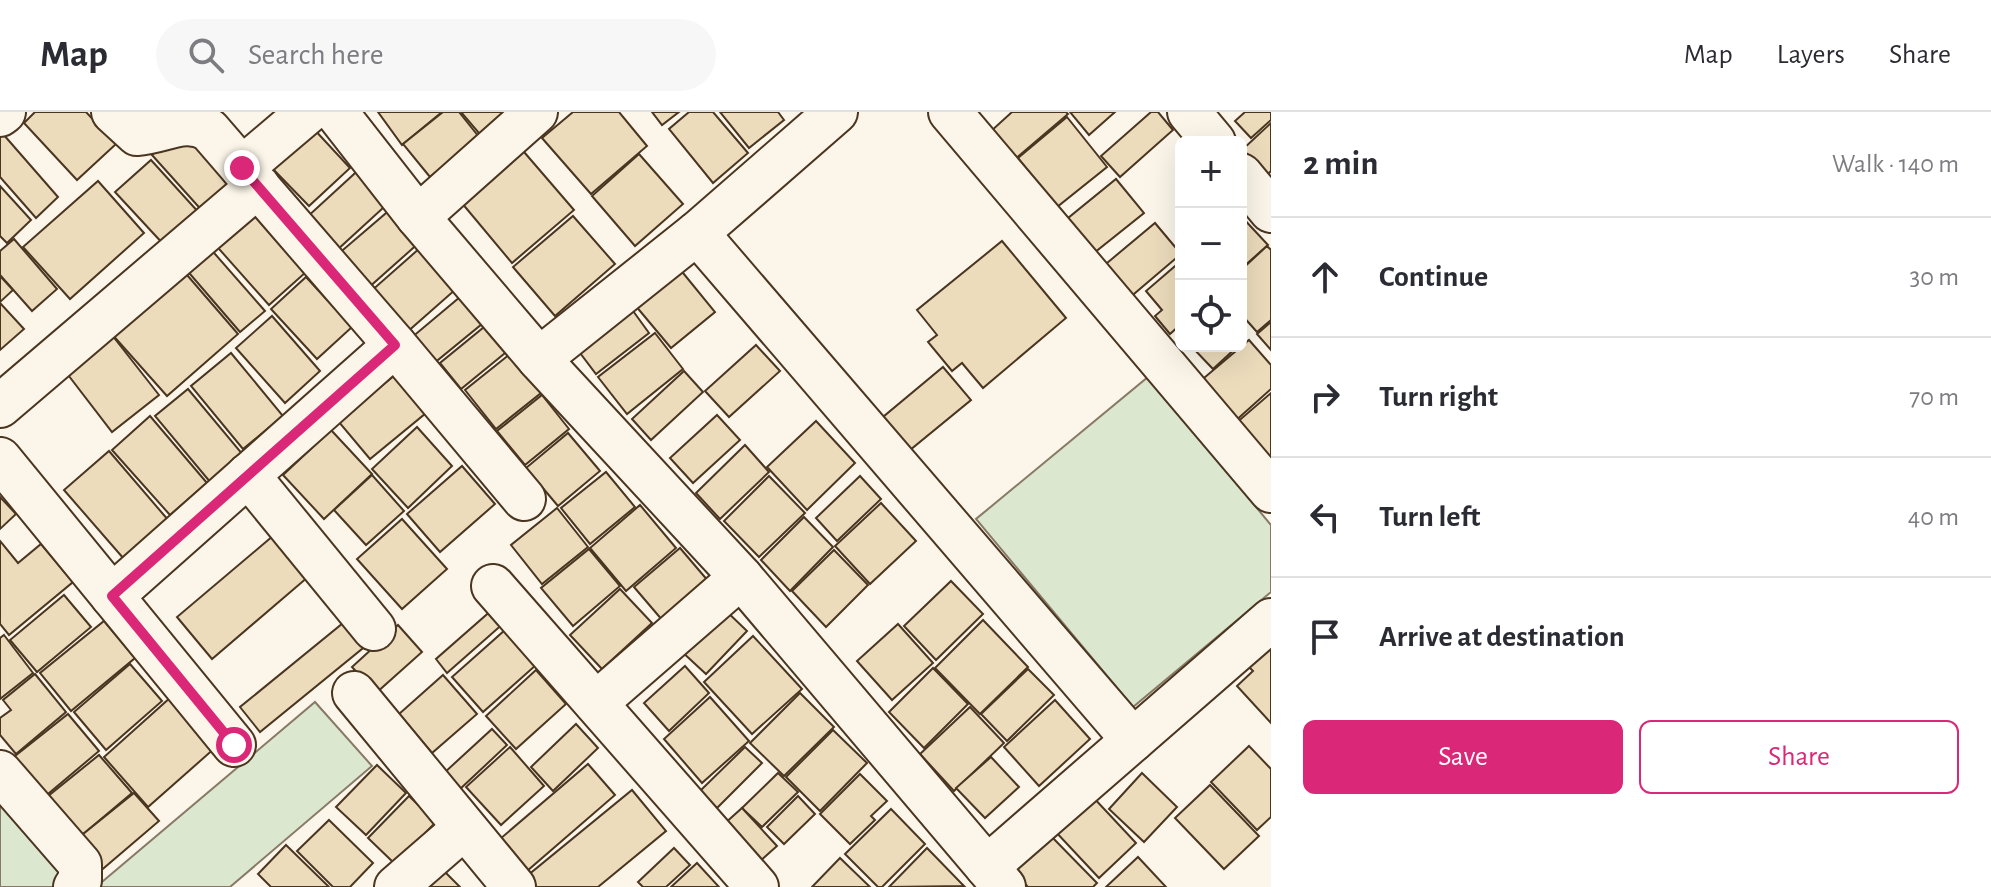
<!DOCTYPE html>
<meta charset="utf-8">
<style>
body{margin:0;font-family:"Alegreya Sans",sans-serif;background:#f7f7f7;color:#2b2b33}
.controls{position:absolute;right:24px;top:24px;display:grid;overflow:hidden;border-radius:12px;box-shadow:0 8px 32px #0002}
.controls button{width:72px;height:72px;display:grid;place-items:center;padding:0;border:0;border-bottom:2px solid #e1e1e2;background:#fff;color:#2b2b33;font:40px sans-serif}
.stop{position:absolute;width:24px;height:24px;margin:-18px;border:6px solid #db2777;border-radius:50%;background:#fff}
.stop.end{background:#db2777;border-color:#fff;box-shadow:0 2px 8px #0008}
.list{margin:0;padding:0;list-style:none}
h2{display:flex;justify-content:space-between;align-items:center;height:104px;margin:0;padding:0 32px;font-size:34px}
h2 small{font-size:26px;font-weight:400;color:#7c7c81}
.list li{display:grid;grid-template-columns:52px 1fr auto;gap:24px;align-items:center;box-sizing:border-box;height:120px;padding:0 32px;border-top:2px solid #e1e1e2}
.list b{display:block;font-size:30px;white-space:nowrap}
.list em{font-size:26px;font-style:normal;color:#7c7c81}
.actions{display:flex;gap:16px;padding:24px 32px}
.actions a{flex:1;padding:18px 0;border:2px solid #db2777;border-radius:12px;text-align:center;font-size:28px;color:#db2777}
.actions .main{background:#db2777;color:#fff}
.icon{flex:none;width:44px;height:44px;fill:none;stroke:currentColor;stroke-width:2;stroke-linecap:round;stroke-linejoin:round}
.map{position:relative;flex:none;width:1271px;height:775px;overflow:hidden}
header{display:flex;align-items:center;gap:48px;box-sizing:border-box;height:112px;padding:0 40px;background:#fff;border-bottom:2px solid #e1e1e2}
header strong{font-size:38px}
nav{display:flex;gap:44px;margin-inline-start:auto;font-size:28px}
.search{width:560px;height:72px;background:#f7f7f7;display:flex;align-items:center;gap:20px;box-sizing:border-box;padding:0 28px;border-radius:44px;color:#7c7c81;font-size:30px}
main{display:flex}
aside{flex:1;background:#fff}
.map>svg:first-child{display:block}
.green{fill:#dce7d0;stroke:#887966;stroke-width:2}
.building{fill:#ecdcbc;stroke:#4a3520;stroke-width:2}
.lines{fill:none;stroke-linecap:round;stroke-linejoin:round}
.minor-casing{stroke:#4a3520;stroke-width:46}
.minor{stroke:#fbf6e9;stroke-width:42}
.route{stroke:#db2777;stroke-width:10}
</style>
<header>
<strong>Map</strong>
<div class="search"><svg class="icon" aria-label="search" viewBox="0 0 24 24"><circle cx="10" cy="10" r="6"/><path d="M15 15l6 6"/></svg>Search here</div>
<nav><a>Map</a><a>Layers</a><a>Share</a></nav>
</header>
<main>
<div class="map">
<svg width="1271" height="775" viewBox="0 0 1271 775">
<rect width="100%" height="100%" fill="#fbf6e9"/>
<g class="green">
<polygon points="1148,265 1271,413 1271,480 1133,595 976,407"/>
<polygon points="315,590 372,654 230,775 96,775"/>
<polygon points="0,687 75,775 0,775"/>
</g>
<g class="building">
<polygon points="35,0 86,0 116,32 77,68 24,11"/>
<polygon points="378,0 442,0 402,33"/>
<polygon points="443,0 459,0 479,25 430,65 403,32"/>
<polygon points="461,0 528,0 490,34"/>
<polygon points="573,0 619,0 647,34 591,82 542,26"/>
<polygon points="652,0 679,0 662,13"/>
<polygon points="689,0 713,0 748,41 713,71 669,17"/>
<polygon points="720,0 778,0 784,8 749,36"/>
<polygon points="1012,0 1066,0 1068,2 1014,48 990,20"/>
<polygon points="1070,0 1115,0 1089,23"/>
<polygon points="1151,0 1158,0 1173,18 1120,65 1101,44"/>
<polygon points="1245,0 1271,0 1271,8 1251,26 1235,9"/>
<polygon points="1067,5 1107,55 1057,95 1018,46"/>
<polygon points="1271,11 1271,59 1267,63 1242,38"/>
<polygon points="312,15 350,56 309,94 271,55"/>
<polygon points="182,16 236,76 206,103 152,43"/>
<polygon points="3,22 58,85 36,106 0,65 0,25"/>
<polygon points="512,26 574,98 512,151 451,78"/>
<polygon points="639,42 683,92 635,134 592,84"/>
<polygon points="151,48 201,103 166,135 115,80"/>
<polygon points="365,52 395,85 336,139 306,106"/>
<polygon points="1116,67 1144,101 1089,145 1062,111"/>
<polygon points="98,69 144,121 70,187 23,135"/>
<polygon points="0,74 31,108 7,131 0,124"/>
<polygon points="250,96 306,160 269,193 212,129"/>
<polygon points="392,96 421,129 367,177 337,143"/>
<polygon points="573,104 615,152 555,204 513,155"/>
<polygon points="1241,104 1268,133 1241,157"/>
<polygon points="1155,111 1181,142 1128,187 1101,156"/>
<polygon points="14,127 57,177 32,199 0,163 0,139"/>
<polygon points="1002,129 1066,206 983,276 962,251 952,259 928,230 937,223 917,198"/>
<polygon points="208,134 265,199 240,220 184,155"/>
<polygon points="1267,134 1271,138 1271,208 1257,220 1241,202 1241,158"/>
<polygon points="420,136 456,177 406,221 370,180"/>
<polygon points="1181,149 1181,212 1170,222 1155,204 1162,198 1146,179"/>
<polygon points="181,156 238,222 167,284 110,220"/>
<polygon points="679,156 715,200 671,236 635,193"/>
<polygon points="0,164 13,178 0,190"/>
<polygon points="306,165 352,215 317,247 271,197"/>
<polygon points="466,180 488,207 433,252 411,226"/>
<polygon points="0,191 24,217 0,238"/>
<polygon points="628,192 649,221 596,262 574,233"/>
<polygon points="272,204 320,259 285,291 236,236"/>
<polygon points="1271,210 1271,238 1257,222"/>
<polygon points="489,211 510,237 461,277 440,251"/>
<polygon points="108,218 159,283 112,320 62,255"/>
<polygon points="655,221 683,257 627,302 598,265"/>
<polygon points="1249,228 1271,253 1271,277 1233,311 1198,271"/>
<polygon points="756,233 780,259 729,305 705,279"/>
<polygon points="1191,234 1238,234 1213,257"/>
<polygon points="515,238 546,277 496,317 465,278"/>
<polygon points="231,241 283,304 243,337 191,274"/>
<polygon points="943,255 971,288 910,338 883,305"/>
<polygon points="684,259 703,280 651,328 632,307"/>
<polygon points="395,263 426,301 370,347 338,309"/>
<polygon points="188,277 244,344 211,371 155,304"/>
<polygon points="1271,281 1271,344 1266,348 1235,312"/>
<polygon points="542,283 569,317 525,353 497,319"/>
<polygon points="717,303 740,328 693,371 670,346"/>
<polygon points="150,304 207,371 170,403 112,338"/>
<polygon points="816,309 855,351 807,398 767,355"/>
<polygon points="417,315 452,354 408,396 372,357"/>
<polygon points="331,318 372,362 324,407 283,363"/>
<polygon points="568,321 600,359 558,394 526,356"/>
<polygon points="745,333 769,360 720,407 696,381"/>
<polygon points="109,339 169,409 124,447 64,378"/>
<polygon points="462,354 495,392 440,440 407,402"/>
<polygon points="606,360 635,395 590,432 561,396"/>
<polygon points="372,363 404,399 366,433 334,398"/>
<polygon points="769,364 805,401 759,445 724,409"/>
<polygon points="860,364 881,387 837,429 816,406"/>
<polygon points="0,385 16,402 0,417"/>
<polygon points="881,391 916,429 870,472 835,434"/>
<polygon points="640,393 676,436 626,479 590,436"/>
<polygon points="557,396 588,435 542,472 511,433"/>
<polygon points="804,405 833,435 790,479 761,448"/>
<polygon points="402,407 447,457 402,497 357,447"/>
<polygon points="280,418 315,459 212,547 177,505"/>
<polygon points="0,429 18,451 41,432 73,470 9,523 0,512"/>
<polygon points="680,436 709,470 663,509 634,475"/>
<polygon points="589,437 620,474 573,514 541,476"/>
<polygon points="834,438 868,473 826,515 792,479"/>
<polygon points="951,469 983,502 936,548 904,514"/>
<polygon points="620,477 652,511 602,557 570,523"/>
<polygon points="64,483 91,515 37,560 10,528"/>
<polygon points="722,495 747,519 706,562 680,538"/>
<polygon points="493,497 505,510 447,561 436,547"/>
<polygon points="348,507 368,532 260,620 240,595"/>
<polygon points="983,508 1028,555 980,602 935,556"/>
<polygon points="104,509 135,546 71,599 40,561"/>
<polygon points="898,512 933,551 892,588 857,549"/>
<polygon points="398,513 422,540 376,581 352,555"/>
<polygon points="505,518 536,553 483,600 452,565"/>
<polygon points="4,523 33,561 0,587 0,526"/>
<polygon points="753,524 802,577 752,622 704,570"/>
<polygon points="1271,532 1271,611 1237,574 1253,559 1247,553"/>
<polygon points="130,552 162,589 106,638 74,600"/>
<polygon points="685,554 709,581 669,619 644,591"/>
<polygon points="933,556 968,592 924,636 889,600"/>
<polygon points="1028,557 1054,583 1007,629 981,602"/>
<polygon points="536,558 566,592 516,637 486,604"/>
<polygon points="35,562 66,600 16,642 0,623 0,606 11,598 3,588"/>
<polygon points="443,563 477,602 432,641 399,602"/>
<polygon points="800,581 834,615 784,664 750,631"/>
<polygon points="171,585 216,635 148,695 104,645"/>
<polygon points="710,585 749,629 702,671 664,627"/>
<polygon points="1055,588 1090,627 1039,674 1004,635"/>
<polygon points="970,595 1004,631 954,679 920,642"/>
<polygon points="68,602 99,639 42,687 10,648"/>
<polygon points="576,612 598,636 553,679 531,655"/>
<polygon points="492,617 507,633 459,678 444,661"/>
<polygon points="833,618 867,651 820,699 786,665"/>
<polygon points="1249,634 1271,657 1271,705 1257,718 1211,670"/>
<polygon points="510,635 544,674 501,713 466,675"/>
<polygon points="745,635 762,651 717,696 700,679"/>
<polygon points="99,643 132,681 75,729 42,689"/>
<polygon points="991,645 1019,675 985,706 956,676"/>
<polygon points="588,652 615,683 527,759 500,727"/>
<polygon points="377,653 406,681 366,723 336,695"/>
<polygon points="778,661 798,680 762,715 742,696"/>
<polygon points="1142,661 1177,695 1144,730 1109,697"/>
<polygon points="860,662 887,689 871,704 875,708 850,732 820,702"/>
<polygon points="1210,673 1259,724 1224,757 1175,706"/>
<polygon points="632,678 666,719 598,775 536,775 527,764"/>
<polygon points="134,681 159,709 98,761 72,731"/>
<polygon points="1091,683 1136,731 1099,766 1054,718"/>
<polygon points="409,684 436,710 395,752 368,726"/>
<polygon points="798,684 815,702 784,732 767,715"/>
<polygon points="742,696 777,734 758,751 723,713"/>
<polygon points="891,697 925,732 882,775 878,775 845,742"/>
<polygon points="329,708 373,751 350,775 333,775 297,739"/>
<polygon points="1047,720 1097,771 1093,775 1028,775 1010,756"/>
<polygon points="286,733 329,775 271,775 258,762"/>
<polygon points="674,736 690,753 666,775 643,775 638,770"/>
<polygon points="927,736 964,774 889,775"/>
<polygon points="1138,745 1166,775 1106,775"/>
<polygon points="840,746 870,775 812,775"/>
<polygon points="697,751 719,775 671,775"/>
<polygon points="438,753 460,775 415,775"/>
</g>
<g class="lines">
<defs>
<g id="minor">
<path d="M113,0L137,22C165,20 184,4 209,18L395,233L524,387"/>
<polyline points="336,0 418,105 539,247 741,465 1004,775"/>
<polyline points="950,0 1271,379"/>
<polyline points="1189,0 1214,30"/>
<polyline points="0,3 4,0"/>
<polyline points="242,56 308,0"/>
<polyline points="1241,63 1271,99"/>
<polyline points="418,105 536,0"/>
<polyline points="697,121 1133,628"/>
<polyline points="539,247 697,121 836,0"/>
<polyline points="0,294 258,74"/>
<polyline points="0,347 234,633"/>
<polyline points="248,363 374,517"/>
<polyline points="493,474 757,775"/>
<polyline points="112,484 395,233"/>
<polyline points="354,581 514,775"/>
<polyline points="596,591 741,465"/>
<polyline points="0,660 80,752 80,768 75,775"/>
<polyline points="987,755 1271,508"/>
<polyline points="396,775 464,716"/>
</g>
</defs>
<use href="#minor" class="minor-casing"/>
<use href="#minor" class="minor"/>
</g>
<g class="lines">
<polyline class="route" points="234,633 112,484 395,233 242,56"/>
</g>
</svg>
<div class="controls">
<button>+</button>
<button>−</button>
<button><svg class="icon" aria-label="locate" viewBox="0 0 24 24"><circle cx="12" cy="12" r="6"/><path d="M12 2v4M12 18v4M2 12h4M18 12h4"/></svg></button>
</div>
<div class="stop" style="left:234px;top:633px"></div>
<div class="stop end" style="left:242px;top:56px"></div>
</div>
<aside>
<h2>2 min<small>Walk · 140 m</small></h2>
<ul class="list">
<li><svg class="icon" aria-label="ahead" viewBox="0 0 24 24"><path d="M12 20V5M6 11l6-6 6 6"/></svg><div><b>Continue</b></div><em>30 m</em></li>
<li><svg class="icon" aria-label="right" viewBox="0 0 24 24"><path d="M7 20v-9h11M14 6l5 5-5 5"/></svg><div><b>Turn right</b></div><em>70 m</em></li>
<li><svg class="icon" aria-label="left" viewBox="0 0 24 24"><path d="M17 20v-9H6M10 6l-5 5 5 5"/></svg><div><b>Turn left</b></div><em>40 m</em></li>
<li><svg class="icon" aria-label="arrive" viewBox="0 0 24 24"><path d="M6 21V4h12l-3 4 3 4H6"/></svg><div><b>Arrive at destination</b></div></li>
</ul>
<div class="actions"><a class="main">Save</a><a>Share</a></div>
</aside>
</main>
